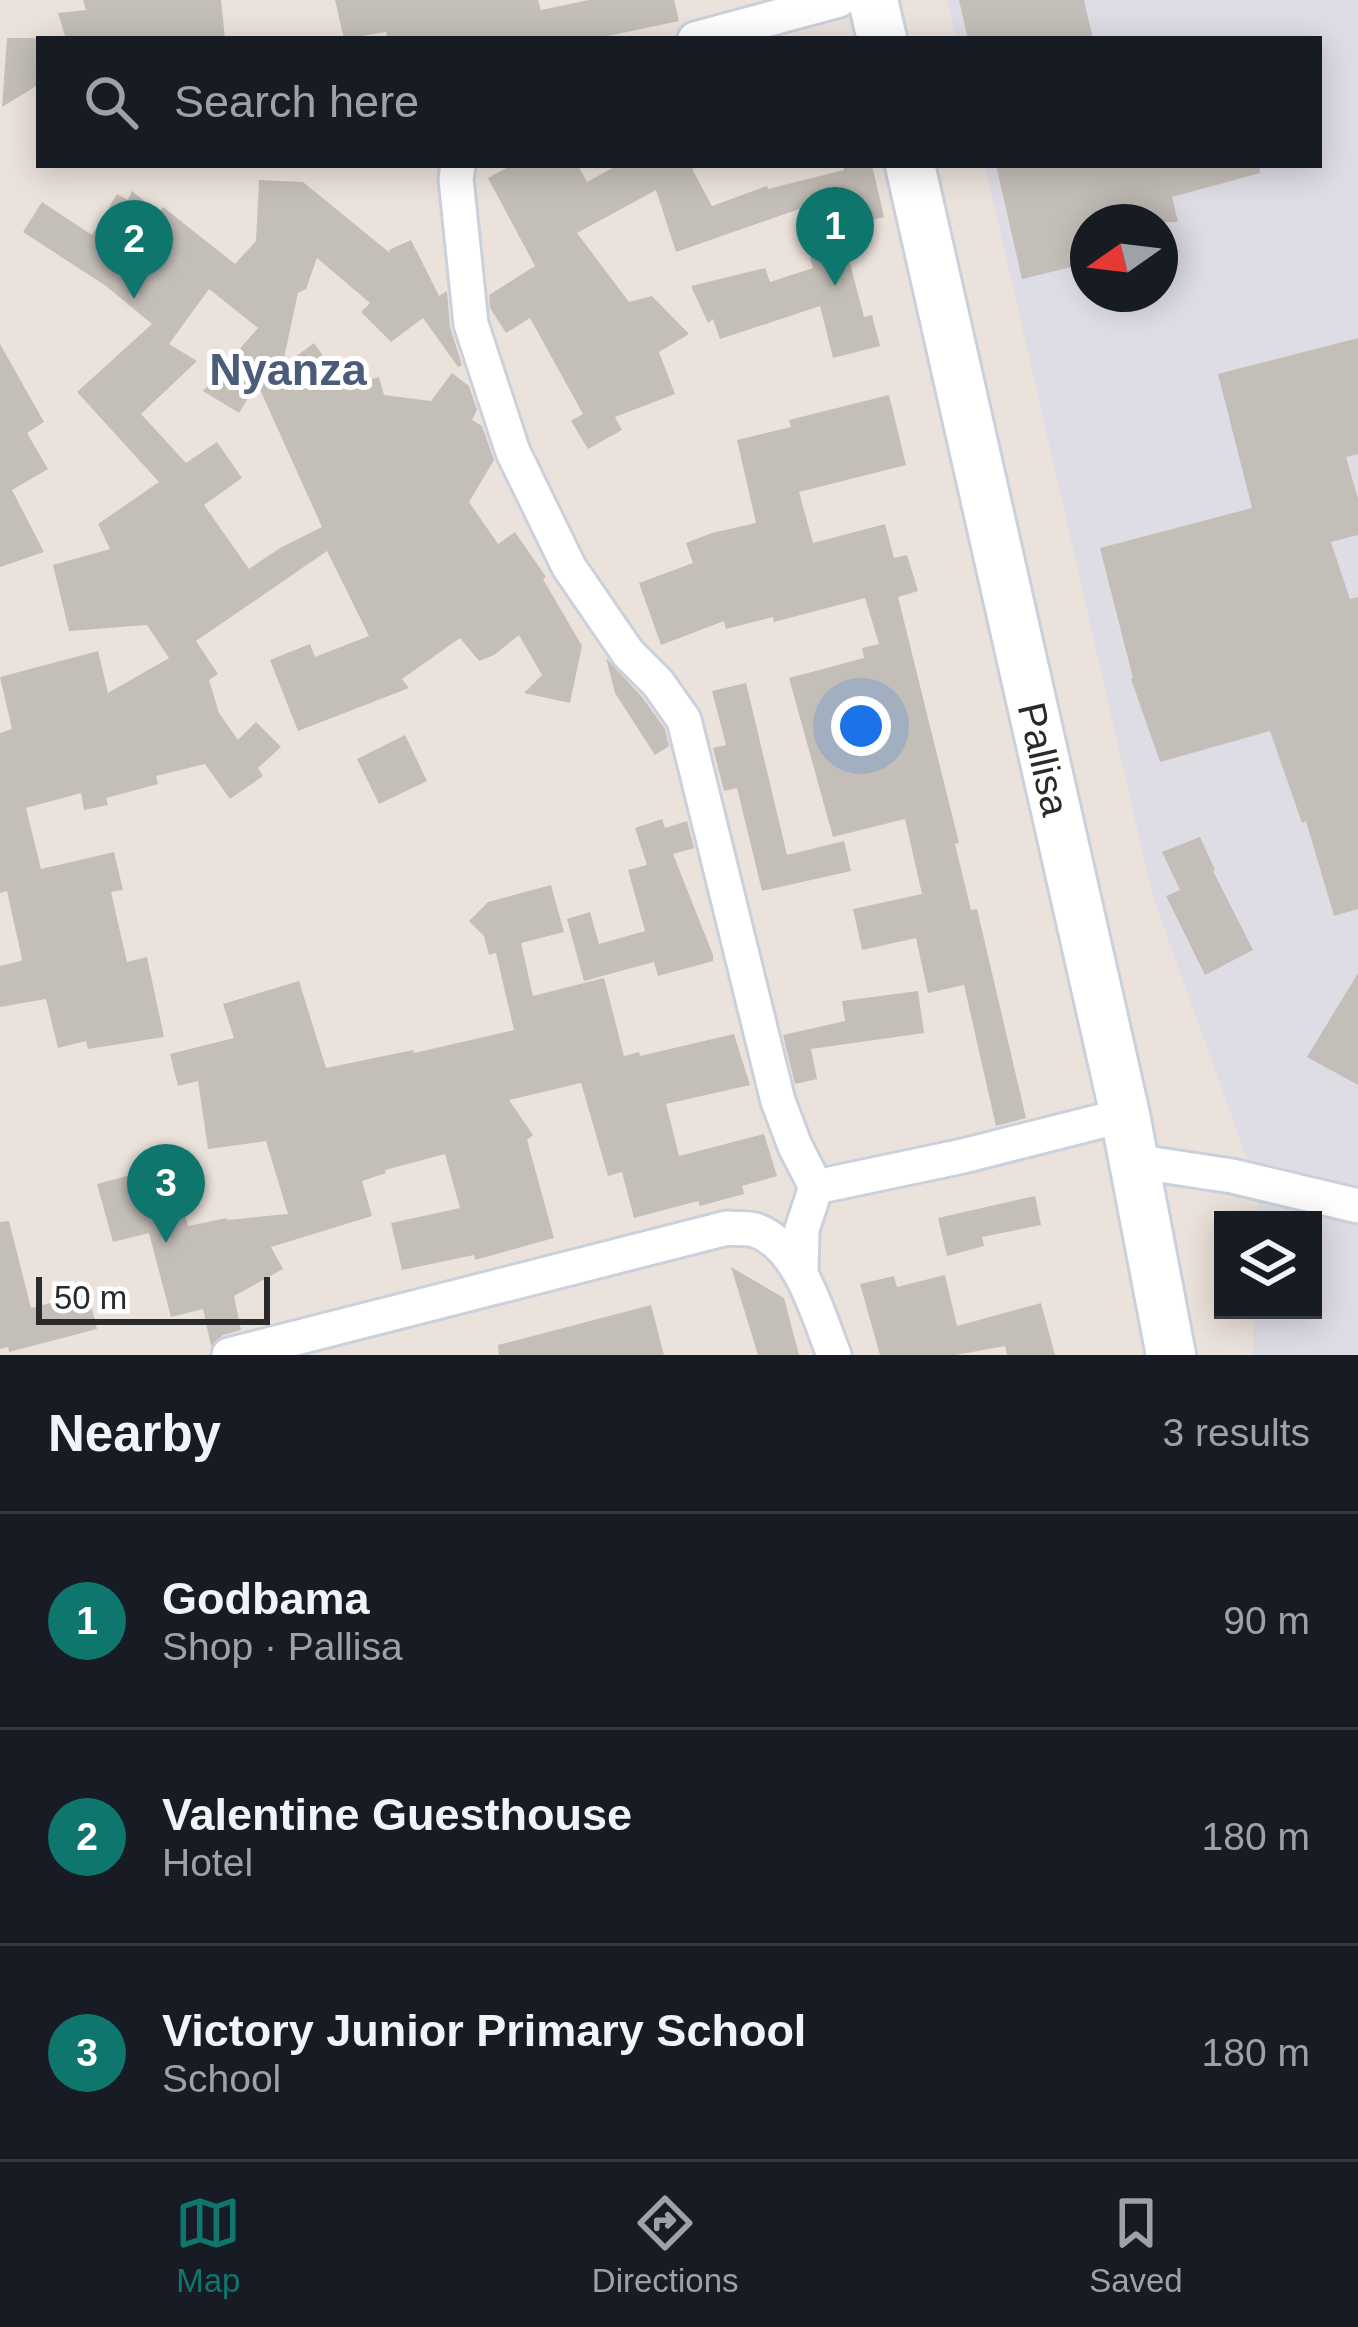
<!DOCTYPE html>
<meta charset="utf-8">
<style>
body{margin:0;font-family:Helvetica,sans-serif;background:#20242c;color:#f1f3f6}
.controls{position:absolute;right:36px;bottom:36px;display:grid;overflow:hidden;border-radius:0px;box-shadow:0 6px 30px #0003}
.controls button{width:108px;height:108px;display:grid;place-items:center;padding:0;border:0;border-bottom:3px solid #363941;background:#171b24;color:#f1f3f6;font:60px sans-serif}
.compass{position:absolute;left:1070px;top:204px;width:108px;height:108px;border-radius:50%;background:#171b24;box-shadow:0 6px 30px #0003;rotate:256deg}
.scale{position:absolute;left:36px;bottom:30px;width:234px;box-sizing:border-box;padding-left:12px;border:6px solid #2a2a2a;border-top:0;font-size:33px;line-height:42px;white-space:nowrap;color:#2a2a2a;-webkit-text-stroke:9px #fff;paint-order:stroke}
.you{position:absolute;left:861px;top:726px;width:42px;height:42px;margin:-30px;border:9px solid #fff;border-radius:50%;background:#1a73e8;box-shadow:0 0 0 18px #1a73e833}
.badge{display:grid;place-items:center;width:78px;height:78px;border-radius:50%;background:#0f766e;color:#fff;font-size:39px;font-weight:700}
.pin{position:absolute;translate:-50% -99px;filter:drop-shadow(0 3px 6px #0008)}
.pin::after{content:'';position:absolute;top:63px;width:42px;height:36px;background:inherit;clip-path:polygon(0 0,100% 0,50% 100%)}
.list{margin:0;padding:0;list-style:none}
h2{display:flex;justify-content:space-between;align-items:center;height:156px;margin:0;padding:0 48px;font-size:51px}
h2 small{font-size:39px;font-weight:400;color:#9ea1a6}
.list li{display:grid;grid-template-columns:78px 1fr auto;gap:36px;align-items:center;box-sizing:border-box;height:216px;padding:0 48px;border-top:3px solid #363941}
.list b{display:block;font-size:45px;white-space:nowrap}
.list p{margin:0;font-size:39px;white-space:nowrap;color:#9ea1a6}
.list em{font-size:39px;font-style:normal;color:#9ea1a6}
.icon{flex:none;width:66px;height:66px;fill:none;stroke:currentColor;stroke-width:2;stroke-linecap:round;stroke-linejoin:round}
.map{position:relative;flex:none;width:1358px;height:1355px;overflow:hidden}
.search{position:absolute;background:#171b24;box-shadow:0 6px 30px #0003;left:36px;right:36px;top:36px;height:132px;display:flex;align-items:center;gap:30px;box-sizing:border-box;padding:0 42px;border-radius:0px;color:#9ea1a6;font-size:45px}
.sheet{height:804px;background:#171b24}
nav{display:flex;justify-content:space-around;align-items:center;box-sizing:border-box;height:168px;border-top:3px solid #363941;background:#171b24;font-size:33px;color:#9ea1a6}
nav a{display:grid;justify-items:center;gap:6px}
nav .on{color:#0f766e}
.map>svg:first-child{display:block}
.industrial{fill:#dedde5;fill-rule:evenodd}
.building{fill:#c4beb8;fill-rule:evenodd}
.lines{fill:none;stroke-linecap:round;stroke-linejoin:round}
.minor-casing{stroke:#cbd1dc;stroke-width:39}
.secondary-casing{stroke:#cbd1dc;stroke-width:54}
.minor{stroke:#fff;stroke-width:33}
.secondary{stroke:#fff;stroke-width:48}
.labels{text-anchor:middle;stroke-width:10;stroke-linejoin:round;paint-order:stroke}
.street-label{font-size:39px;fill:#2a2a2a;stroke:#fff}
.quarter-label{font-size:45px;font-weight:bold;fill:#4b5c7a;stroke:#fff}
</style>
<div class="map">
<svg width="1358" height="1355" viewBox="0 0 1358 1355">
<rect width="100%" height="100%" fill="#ece2dc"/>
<path class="industrial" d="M947,0H1358V1355H1253L1254,1310H1313V1220H1257L1258,1190L1152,894L985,165H1319V39H956ZM1088,222H1160V294H1088Z"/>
<g class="building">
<polygon points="83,0 221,0 225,39 66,39 58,13 86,10"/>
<polygon points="335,0 538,0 541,10 589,0 674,0 679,21 594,39 388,39 386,32 344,39"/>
<polygon points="959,0 1084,0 1093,39 968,39"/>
<polygon points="7,38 39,38 39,77 38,85 2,107"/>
<polygon points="512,165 578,165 587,182 618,165 701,165 692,169 712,206 767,186 768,189 844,170 843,165 872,165 884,217 850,225 852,234 843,236 864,317 872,315 880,346 833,358 820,306 720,339 713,319 708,323 691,286 765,268 770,282 813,268 810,257 819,254 808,206 676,252 656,190 577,233 629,302 652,296 689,334 659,352 675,394 615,417 622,430 588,449 571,421 583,414 530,318 506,333 490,308 489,295 535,266 488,178"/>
<polygon points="996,165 1259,165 1260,173 1172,197 1178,222 1088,222 1088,263 1022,279"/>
<path d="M259,180L303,182L390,253L389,250L411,240L439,296L447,291L450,327L462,365L458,367L423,318L391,342L361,312L370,303L317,258L306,289L298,293L282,367L314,343L344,386L379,377L384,395L431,401L452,373L469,386L477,410L472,420L482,426L494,460L469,502L498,544L515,532L546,577L543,579L582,646L570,703L524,693L542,675L519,635L494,655L479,661L460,638L402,679L409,688L298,731L270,660L310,644L315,657L369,636L327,551L196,641L218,674L209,680L219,713L238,740L256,722L281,747L258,768L263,776L230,799L205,764L156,776L158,784L106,798L108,805L84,810L81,793L26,808L41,869L114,852L123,890L111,892L127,962L147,957L164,1037L88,1049L86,1041L58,1048L46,999L0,1007V966L21,961L22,959L7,891L0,893V733L12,729L0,677L98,651L108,693L169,658L147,625L69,631L53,565L110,549L98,524L159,482L77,392L152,324L106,286L23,232L42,202L92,235L117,194L128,200L132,191L159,213L163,207L235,264L256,241ZM209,289L258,328L203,391L239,413L257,383L322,527L280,548L249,569L204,505L242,478L217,442L186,463L141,414L197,361L169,344Z"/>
<polygon points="1358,338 1358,454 1346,457 1358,499 1358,535 1331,542 1350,599 1358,597 1358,909 1334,916 1306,821 1302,823 1270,731 1160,762 1131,679 1133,678 1100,548 1252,508 1218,374"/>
<polygon points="0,344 44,422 27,433 48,469 12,490 44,552 0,567"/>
<polygon points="889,395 906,465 799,492 813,543 885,524 894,558 907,555 918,591 898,597 959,843 955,844 971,910 977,909 1026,1118 996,1126 964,985 928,993 916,938 862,950 853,909 922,894 905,819 833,837 789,678 864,658 862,648 879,644 865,598 774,622 773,617 726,629 724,621 661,645 639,583 693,563 686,543 712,533 756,523 737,440 791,427 789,420"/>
<polygon points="606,658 642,697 665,729 669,746 655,755 615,693"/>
<polygon points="746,683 787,855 844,841 851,871 762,891 737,788 724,791 713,748 726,745 712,691"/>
<polygon points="405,735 427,781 379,804 357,759"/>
<polygon points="662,819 665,828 687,821 694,848 673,854 713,955 713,961 658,976 654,962 584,981 567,919 590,912 599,944 645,931 628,870 647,865 635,828"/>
<polygon points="1200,837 1215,870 1213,871 1253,950 1205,975 1166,896 1180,890 1162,852"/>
<polygon points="551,885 564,932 521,943 533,996 604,978 624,1056 639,1052 640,1056 734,1034 750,1085 666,1104 679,1156 764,1134 777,1176 742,1186 744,1194 700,1206 698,1201 634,1218 622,1172 608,1176 581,1083 509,1100 533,1135 527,1140 554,1238 475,1260 474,1255 402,1270 391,1223 460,1208 445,1154 385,1170 386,1173 362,1181 372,1216 271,1247 283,1269 234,1296 241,1330 223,1335 211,1346 203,1309 171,1317 149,1233 113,1242 97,1184 172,1164 188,1226 227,1218 227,1220 288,1214 266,1141 208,1149 198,1081 178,1086 170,1054 234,1038 223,1004 299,981 326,1068 413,1050 414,1053 514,1030 496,953 489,955 484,936 469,921 488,902"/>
<polygon points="1358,973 1358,1085 1307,1057"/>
<polygon points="918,991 924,1033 811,1049 817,1079 795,1084 783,1035 845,1021 842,1001"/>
<polygon points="1035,1196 1041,1225 982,1237 984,1246 947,1256 938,1218"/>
<polygon points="9,1221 31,1308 88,1293 97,1329 9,1352 8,1347 0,1349 0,1222"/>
<polygon points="731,1267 784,1298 799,1355 758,1355"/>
<polygon points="945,1275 957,1326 1041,1303 1055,1355 1007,1355 1005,1346 956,1355 880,1355 860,1284 894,1276 897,1287"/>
<polygon points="651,1305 664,1355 499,1355 498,1345"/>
</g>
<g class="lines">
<defs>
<g id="minor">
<polyline points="695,39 839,0"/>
<polyline points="458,165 456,179 471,324 513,452 569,567 628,653 658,683 684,720 778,1101 795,1146 816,1187"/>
<polyline points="1133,1161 1232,1176 1358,1206"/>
<polyline points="801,1271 802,1229 816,1187 963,1156 1125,1115"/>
<path d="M229,1355L727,1228C736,1229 747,1228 755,1230C800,1245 818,1315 834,1355"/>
</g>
<g id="secondary">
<polyline points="873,0 882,39"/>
<polyline points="910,165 1125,1115 1171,1355"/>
</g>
</defs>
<use href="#minor" class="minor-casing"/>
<use href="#secondary" class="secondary-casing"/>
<use href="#minor" class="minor"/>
<use href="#secondary" class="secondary"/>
</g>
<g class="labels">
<g class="street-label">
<text transform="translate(1044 759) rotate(77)" y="14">Pallisa</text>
</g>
<g class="quarter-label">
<text x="288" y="385">Nyanza</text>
</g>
</g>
</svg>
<div class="controls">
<button><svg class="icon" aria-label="layers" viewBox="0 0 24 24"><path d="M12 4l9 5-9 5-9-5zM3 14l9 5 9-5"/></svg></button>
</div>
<svg class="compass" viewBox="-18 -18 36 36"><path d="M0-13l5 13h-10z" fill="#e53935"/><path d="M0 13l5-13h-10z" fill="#9ea1a6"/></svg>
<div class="scale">50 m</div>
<div class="you"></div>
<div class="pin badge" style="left:835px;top:286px">1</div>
<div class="pin badge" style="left:134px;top:299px">2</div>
<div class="pin badge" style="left:166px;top:1243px">3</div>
<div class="search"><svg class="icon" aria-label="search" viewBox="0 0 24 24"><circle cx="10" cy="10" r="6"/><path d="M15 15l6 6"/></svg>Search here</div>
</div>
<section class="sheet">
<h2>Nearby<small>3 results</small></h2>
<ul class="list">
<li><span class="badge">1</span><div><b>Godbama</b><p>Shop · Pallisa</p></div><em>90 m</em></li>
<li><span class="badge">2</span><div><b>Valentine Guesthouse</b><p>Hotel</p></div><em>180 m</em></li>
<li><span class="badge">3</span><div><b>Victory Junior Primary School</b><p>School</p></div><em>180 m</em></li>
</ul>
</section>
<nav>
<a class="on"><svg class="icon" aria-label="map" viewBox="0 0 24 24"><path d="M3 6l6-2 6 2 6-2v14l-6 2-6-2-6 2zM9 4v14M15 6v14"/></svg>Map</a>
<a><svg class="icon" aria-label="directions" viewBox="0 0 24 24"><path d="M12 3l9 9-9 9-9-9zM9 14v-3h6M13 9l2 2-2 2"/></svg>Directions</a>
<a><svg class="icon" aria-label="saved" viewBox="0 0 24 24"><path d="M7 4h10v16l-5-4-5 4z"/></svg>Saved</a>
</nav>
